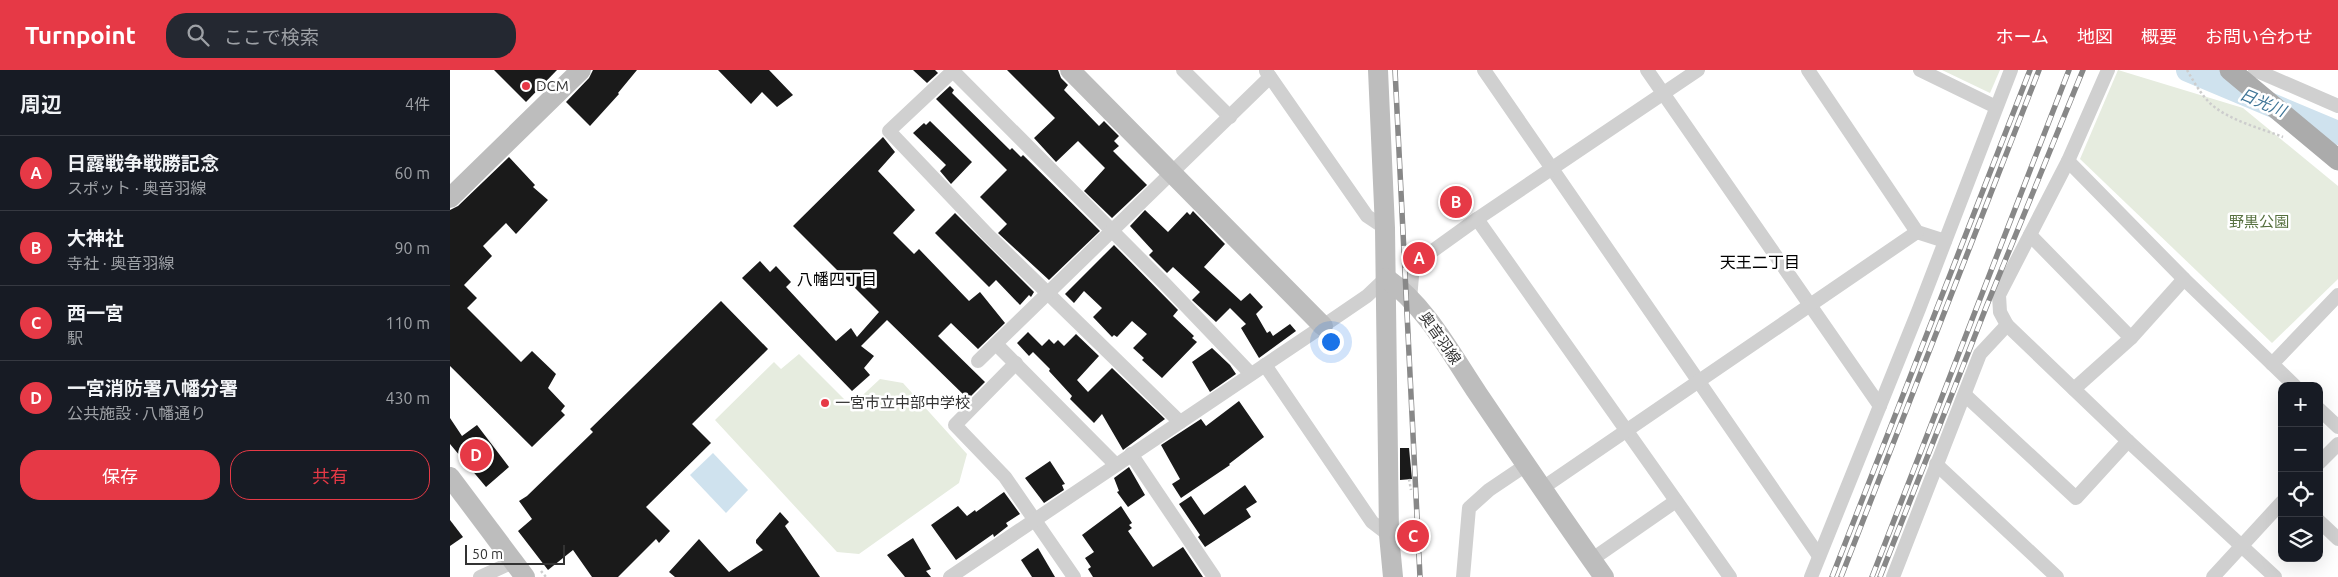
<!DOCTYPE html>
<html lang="ja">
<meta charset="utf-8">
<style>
body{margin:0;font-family:Ubuntu,"Noto Sans JP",sans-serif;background:#242831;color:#f1f3f6}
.controls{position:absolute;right:15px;bottom:15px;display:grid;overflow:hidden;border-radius:10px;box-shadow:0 5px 20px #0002}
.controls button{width:45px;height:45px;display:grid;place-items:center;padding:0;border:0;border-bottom:1px solid #363941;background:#171b24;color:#f1f3f6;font:25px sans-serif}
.scale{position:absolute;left:15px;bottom:12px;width:100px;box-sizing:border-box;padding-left:5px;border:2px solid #333;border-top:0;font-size:14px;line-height:18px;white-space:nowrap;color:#333;-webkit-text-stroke:4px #fff;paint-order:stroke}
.you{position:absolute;left:880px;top:271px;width:18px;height:18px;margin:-12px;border:4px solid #fff;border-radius:50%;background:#1a73e8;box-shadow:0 0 0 8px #1a73e833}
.badge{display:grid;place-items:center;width:32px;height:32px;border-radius:50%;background:#e63946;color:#fff;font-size:16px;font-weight:700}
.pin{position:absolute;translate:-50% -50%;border:2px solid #fff;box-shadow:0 1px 5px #0006}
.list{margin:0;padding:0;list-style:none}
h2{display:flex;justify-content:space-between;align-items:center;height:65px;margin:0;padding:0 20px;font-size:21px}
h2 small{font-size:16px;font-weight:400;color:#9ea1a6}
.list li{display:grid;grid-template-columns:32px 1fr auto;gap:15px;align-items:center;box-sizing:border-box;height:75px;padding:0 20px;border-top:1px solid #363941}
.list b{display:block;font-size:19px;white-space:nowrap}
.list p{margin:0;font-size:16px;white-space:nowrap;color:#9ea1a6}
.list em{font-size:16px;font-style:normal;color:#9ea1a6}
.actions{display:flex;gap:10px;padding:15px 20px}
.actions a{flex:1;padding:11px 0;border:1px solid #e63946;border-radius:20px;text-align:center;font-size:18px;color:#e63946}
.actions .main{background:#e63946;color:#fff}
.icon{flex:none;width:28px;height:28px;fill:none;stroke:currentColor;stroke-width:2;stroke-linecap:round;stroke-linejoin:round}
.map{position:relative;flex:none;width:1888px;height:507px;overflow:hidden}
header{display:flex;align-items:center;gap:30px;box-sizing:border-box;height:70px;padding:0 25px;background:#e63946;color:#fff}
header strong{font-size:24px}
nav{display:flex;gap:28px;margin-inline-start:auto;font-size:18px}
.search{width:350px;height:45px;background:#242831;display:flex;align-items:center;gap:12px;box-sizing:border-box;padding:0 18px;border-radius:20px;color:#9ea1a6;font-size:19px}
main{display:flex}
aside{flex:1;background:#171b24}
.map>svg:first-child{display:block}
.green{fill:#e6ecdf}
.water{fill:#cfe2ee}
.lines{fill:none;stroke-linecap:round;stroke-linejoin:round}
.river{stroke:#cfe2ee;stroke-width:24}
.building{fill:#1a1a1a}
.path{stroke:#cdcdcd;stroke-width:2.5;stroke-dasharray:2.5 2.5;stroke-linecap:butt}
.street{stroke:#d0d0d0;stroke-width:14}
.secondary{stroke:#bdbdbd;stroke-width:20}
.primary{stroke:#ababab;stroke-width:21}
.rail-casing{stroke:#888;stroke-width:5.5}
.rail{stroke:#fff;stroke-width:4;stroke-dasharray:11;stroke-linecap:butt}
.poi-dot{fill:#e63946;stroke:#fff;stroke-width:2}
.labels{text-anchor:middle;stroke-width:5;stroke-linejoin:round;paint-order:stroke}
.poi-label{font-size:15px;fill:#333;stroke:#fff;text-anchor:start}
.park-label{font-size:15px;fill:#56703f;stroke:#fff}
.street-label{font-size:15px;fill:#333;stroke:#fff}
.water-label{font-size:16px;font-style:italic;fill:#3f7597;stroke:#fff}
.neighbourhood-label{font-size:16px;fill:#000;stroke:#fff}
</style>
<header>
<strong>Turnpoint</strong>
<div class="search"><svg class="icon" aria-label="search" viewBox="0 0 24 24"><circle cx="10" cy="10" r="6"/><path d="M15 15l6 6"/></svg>ここで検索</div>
<nav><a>ホーム</a><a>地図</a><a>概要</a><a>お問い合わせ</a></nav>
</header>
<main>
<aside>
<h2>周辺<small>4件</small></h2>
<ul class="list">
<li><span class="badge">A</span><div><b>日露戦争戦勝記念</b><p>スポット · 奥音羽線</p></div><em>60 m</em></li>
<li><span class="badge">B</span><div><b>大神社</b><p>寺社 · 奥音羽線</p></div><em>90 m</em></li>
<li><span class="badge">C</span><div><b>西一宮</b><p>駅</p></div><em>110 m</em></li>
<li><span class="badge">D</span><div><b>一宮消防署八幡分署</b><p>公共施設 · 八幡通り</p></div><em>430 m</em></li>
</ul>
<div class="actions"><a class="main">保存</a><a>共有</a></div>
</aside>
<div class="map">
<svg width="1888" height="507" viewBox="0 0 1888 507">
<rect width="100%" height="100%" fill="#fff"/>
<g class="green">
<polygon points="1492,0 1550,0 1540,23"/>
<polygon points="1668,0 1793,38 1888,116 1888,209 1822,273 1630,89"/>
<polygon points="349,284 401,336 430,309 453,313 517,384 509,413 409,484 387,482 265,350 324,292 331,299"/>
</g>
<polygon class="water" points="263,383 298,420 276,443 240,405"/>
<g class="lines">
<polyline class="river" points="1738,0 1888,63"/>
</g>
<g class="building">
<polygon points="44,0 107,0 76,32"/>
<polygon points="143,0 187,0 168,23 169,24 140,56 116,32 139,8"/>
<polygon points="268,0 319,0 343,25 327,37 312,22 301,34"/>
<polygon points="463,0 485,0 488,3 477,13"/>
<polygon points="557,0 608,0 611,8 618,15 614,20 649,56 654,51 669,66 664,71 669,76 663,81 697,115 662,148 634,121 655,98 628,71 606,92 584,68 605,48"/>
<polygon points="500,16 504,20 502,23 560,80 562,78 571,87 573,85 650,161 599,210 548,163 557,154 530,127 557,100 486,29"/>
<polygon points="480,51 522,92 501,114 490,101 496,95 463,63 474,53 476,55"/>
<polygon points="433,67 445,82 428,101 465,140 443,163 464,184 469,179 519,231 530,222 555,253 528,279 501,253 488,266 535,312 518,329 437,250 411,276 424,286 414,298 420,305 402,321 292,208 310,191 320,202 326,196 341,212 336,217 386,271 401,258 407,267 429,242 343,156"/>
<polygon points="59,87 85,115 83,117 98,130 66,164 56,153 33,176 42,186 14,215 27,228 17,238 71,292 82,281 106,304 98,318 115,336 111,341 115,345 82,377 0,296 0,140 8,136"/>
<polygon points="695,140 718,162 737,142 740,145 743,141 775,174 754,197 791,231 800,223 813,237 806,244 817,263 820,261 823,266 840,254 846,261 809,288 791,258 796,254 780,238 766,252 742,230 750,222 723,197 717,203 699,185 703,181 680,156"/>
<polygon points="505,143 584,222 581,227 579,225 570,235 546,210 539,217 485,163"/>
<polygon points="664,175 728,240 723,246 744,266 742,268 747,272 712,308 692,290 694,288 683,278 697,264 682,251 667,267 664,265 662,267 643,247 652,238 634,221 624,233 615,224"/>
<polygon points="271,231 318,279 242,354 261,373 196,437 220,461 209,473 206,469 168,507 142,507 123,480 98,500 68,461 82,449 69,431 77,426 143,362 140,359"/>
<polygon points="578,262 592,276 599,269 604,274 608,270 614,276 626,264 649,286 627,310 638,322 662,298 715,349 673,380 652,344 644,353 620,329 622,326 599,301 600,299 583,282 579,286 567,273"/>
<polygon points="762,278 780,295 786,304 760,322 742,292"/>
<polygon points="789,331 814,367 779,394 780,395 731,428 722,414 730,409 711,375 751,349 756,356"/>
<polygon points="0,348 12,366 27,355 59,397 36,417 0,374"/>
<polygon points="950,378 959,378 962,409 950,410"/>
<polygon points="600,391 615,414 612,415 614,420 594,433 575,408"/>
<polygon points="679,397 695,425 678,437 667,422 669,421 664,408"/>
<polygon points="795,415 807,432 796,439 801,447 755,477 748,467 750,465 729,434 741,426 754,445"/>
<polygon points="554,422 570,444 556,453 558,456 544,467 543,464 506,490 481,455 508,436 517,446 525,440 526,442"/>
<polygon points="671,436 682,453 679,455 682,458 678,461 703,497 733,477 753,507 643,507 638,499 641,497 635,488 644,482 632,465"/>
<polygon points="330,442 339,452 335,456 370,507 225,507 219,502 249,469 279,502 313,480 306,473 306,470"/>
<polygon points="0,450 13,467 0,476"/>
<polygon points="463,468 481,499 476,501 481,507 455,507 437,485"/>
<polygon points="588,478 605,507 582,507 571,490"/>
</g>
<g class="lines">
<g class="path">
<path d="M1737,0C1744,12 1751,25 1762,35C1781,51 1810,58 1833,67"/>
<polyline points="959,409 961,420"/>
<polyline points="91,501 96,507"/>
</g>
<g class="street">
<polyline points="504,0 439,61 538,165 730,352"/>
<polyline points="733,0 780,47"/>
<polyline points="1034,0 1369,486"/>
<polyline points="1197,0 1430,336"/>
<polyline points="1358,0 1467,162 1495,171"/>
<polyline points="1470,0 1546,37"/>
<polyline points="1805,0 1888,36"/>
<polyline points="503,1 715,214 801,304"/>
<polyline points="816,1 917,146 935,158"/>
<polyline points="1618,91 1734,209 1845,316"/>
<polyline points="1027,149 1280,507"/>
<polyline points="1580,165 1681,268"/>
<polyline points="960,229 963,195 1027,149 1248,0"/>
<polyline points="1557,255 1678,371 1825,507"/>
<polyline points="546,274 666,395"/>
<polyline points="528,291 820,7"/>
<polyline points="566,293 505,355 555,407 624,507"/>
<polyline points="1822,294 1888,225"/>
<polyline points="815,295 922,452 939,465"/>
<polyline points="1624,319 1681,268 1734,209"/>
<polyline points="1515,325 1626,428 1678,371"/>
<polyline points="1869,339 1888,357"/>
<polyline points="681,384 764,507"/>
<polyline points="1869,393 1888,374"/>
<polyline points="1486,394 1607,507"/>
<polyline points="1091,419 1467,162"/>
<polyline points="1869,451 1888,469"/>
<polyline points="1141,490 1226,431"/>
<polyline points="30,507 63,492"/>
<polyline points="500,507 873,256 917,226 936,208"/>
<polyline points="1013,507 1019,438 1039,420 1076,395"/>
<polyline points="1361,507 1469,239 1561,0"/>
<polyline points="1443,507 1530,284 1557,255 1550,242 1549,225 1618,91 1658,0"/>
<polyline points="1763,507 1832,432"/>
</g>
<g class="secondary">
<polyline points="620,0 873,256"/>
<polyline points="928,0 935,158 939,465 943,507"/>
<polyline points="0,128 131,0"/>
<path d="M936,208C977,237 1001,284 1028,324C1070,386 1111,447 1154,507"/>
<polyline points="0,407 75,507"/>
</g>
<polyline class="primary" points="1780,0 1888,90"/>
<defs>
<g id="rail">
<polyline points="945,0 970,507"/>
<polyline points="1382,507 1580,0"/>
<polyline points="1391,507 1589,0"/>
<polyline points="1422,507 1619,0"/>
<polyline points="1430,507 1537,235 1633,0"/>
</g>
</defs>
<use href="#rail" class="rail-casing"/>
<use href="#rail" class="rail"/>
</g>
<g class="poi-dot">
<circle cx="76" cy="16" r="5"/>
<circle cx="375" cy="333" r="5"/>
</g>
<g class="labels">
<g class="poi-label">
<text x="86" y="21">DCM</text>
<text x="385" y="338">一宮市立中部中学校</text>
</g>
<g class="park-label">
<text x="1809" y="157">野黒公園</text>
</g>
<g class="street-label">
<text transform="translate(990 268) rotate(55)" y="5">奥音羽線</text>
</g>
<g class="water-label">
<text transform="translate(1813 32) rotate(23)" y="6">日光川</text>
</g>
<g class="neighbourhood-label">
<text x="1310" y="198">天王二丁目</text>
<text x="387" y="215">八幡四丁目</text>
</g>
</g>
</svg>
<div class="controls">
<button>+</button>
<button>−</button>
<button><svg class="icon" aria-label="locate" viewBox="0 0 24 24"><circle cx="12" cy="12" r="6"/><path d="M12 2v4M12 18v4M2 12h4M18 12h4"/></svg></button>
<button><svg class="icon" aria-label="layers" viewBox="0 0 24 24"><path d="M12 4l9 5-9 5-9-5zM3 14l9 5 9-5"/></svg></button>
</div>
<div class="scale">50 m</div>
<div class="you"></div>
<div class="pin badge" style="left:969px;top:188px">A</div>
<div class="pin badge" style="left:1006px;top:132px">B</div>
<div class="pin badge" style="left:963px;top:466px">C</div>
<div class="pin badge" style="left:26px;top:385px">D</div>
</div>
</main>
